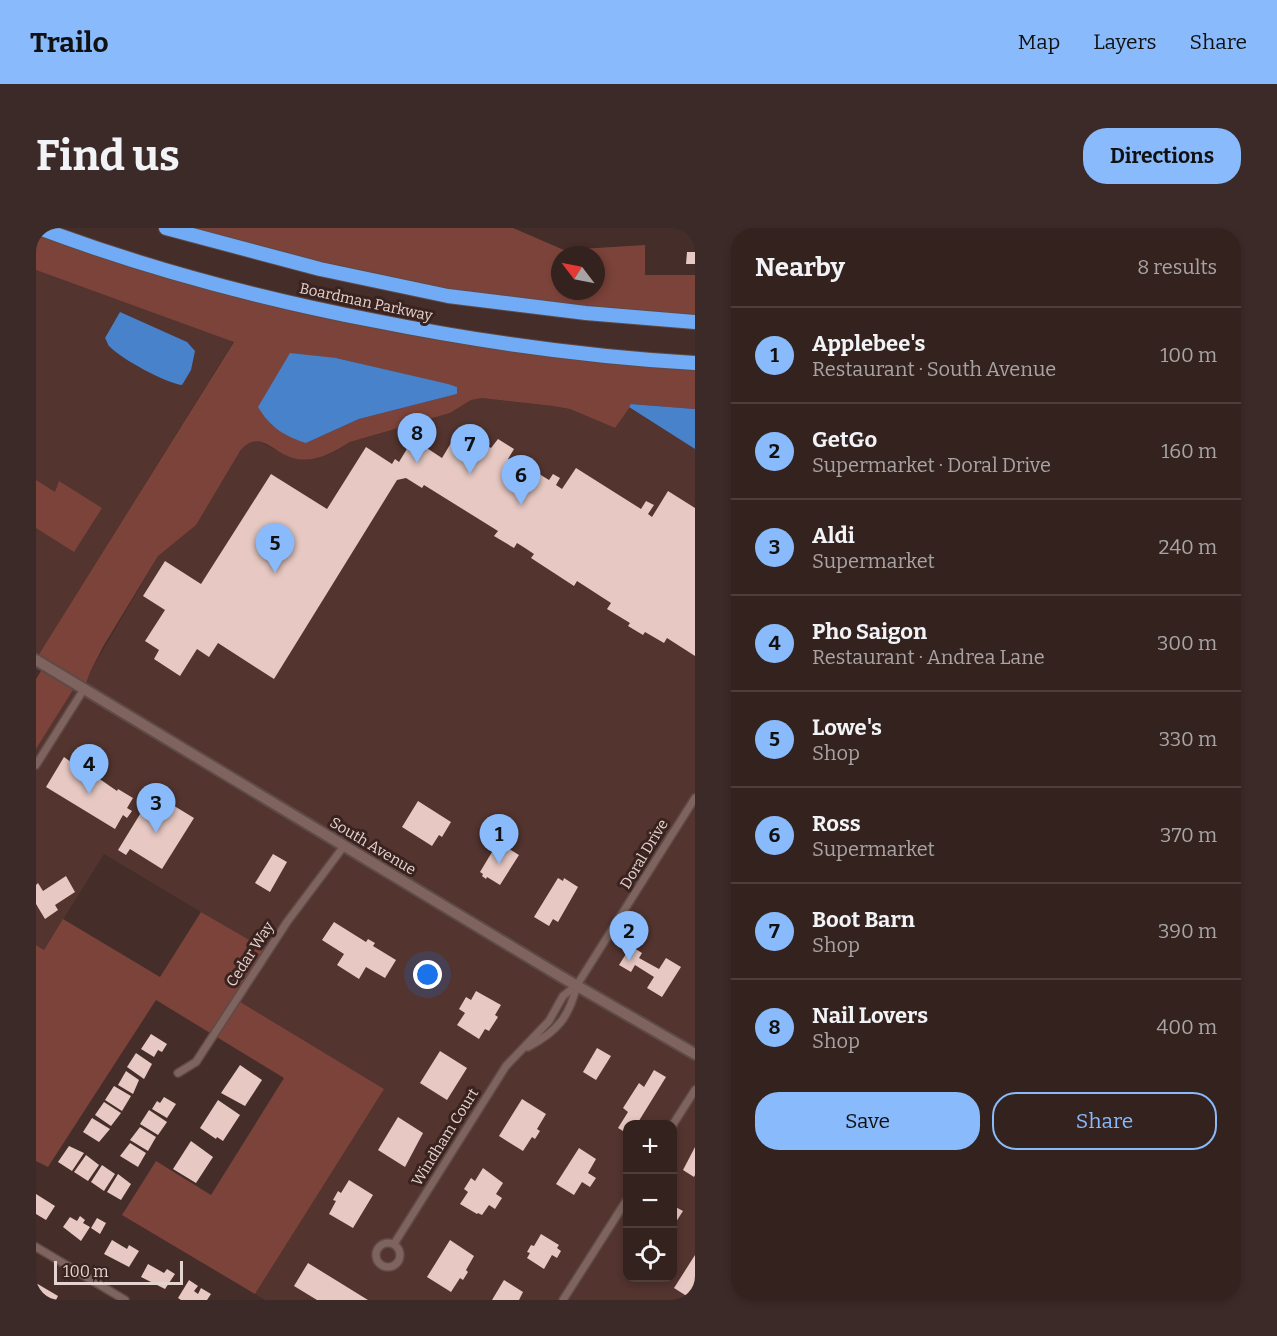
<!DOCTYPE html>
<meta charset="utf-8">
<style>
body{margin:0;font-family:Bitter,serif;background:#3c2a28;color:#f1f3f6}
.controls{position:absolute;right:18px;bottom:18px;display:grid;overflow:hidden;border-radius:12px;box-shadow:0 3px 9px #0003}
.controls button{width:54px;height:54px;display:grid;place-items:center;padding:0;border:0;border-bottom:2px solid #4e3f3d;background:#34221f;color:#f1f3f6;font:30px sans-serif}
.compass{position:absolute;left:515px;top:18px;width:54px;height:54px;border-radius:50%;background:#34221f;box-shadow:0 3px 9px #0003;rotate:302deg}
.scale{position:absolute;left:18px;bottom:15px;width:129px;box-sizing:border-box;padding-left:6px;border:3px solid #e4d4d1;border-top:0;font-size:16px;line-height:21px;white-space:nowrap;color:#e4d4d1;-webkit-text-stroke:4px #3a231f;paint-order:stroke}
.you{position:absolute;left:392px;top:747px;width:21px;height:21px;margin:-15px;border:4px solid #fff;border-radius:50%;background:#1a73e8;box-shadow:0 0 0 9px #1a73e833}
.badge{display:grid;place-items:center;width:39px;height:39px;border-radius:50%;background:#88bafc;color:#111;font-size:20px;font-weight:700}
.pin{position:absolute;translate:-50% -50px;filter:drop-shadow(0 2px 3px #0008)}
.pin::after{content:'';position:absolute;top:32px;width:21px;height:18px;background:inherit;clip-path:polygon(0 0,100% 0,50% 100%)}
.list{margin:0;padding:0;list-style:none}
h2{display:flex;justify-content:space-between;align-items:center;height:78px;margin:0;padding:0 24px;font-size:26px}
h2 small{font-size:20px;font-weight:400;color:#a9a4a4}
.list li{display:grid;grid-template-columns:39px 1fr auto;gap:18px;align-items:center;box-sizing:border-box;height:96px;padding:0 24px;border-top:2px solid #4e3f3d}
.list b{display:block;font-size:22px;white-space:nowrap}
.list p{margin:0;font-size:20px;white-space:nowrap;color:#a9a4a4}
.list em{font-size:20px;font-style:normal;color:#a9a4a4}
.actions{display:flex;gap:12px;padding:18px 24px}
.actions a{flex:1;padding:14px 0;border:2px solid #88bafc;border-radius:24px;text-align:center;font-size:21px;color:#88bafc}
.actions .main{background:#88bafc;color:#111}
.icon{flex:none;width:33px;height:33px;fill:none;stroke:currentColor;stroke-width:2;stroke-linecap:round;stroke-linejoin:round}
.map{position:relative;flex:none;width:659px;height:1072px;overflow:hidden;border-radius:24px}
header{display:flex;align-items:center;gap:36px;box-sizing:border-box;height:84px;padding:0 30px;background:#88bafc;color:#111}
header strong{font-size:28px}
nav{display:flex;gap:33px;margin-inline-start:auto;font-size:21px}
.intro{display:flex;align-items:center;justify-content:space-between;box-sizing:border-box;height:144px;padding:0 36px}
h1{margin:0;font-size:42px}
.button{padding:15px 27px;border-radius:24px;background:#88bafc;color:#111;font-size:21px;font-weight:700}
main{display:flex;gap:36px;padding:0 36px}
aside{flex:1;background:#34221f;border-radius:24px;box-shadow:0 3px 9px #0003}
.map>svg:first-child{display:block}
.built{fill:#53342f;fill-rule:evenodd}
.green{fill:#7c433a;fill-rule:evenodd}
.water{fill:#4882cb}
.building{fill:#e7c8c2}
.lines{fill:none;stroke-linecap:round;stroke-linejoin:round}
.minor-casing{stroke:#5e4a47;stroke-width:10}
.secondary-casing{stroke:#5e4a47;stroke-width:14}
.motorway-casing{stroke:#5e4a47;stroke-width:16}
.minor{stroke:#7e635e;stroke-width:7}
.secondary{stroke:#7e635e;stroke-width:10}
.motorway{stroke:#71abf5;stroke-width:14}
.labels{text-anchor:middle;stroke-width:6;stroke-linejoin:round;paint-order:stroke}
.street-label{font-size:15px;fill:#e4d4d1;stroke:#3a231f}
</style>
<header>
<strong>Trailo</strong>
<nav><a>Map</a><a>Layers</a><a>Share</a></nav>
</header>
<div class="intro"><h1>Find us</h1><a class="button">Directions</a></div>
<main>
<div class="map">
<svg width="659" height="1072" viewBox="0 0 659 1072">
<rect width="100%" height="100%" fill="#452d29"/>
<g class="built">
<polygon points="0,42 198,113 0,431"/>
<path d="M446,170L517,178L534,181L579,200L593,179L659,221V1072H229L219,1066L347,861L201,772L170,687L68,626L8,722L0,717V521L40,456L54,444L122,328L211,214L216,212L224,214L256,230L300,223L314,214L414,185L435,172ZM592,896H636V1050H592Z"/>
</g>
<g class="green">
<path d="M0,0L60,20L370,99L659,135V181L596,176L579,200L534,181L517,178L446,170L435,172L414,185L314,214C298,224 277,236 257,230C236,224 223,200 204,223L160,297L122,328L68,417L54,444L48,461L40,457L0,521V451L8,438L0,431L198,114L0,42ZM300,130L421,159V166L323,191L270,215Z"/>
<path d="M130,0H477L528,22L609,17V47H659V94L412,68ZM524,27H560V63H524Z"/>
<polygon points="0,252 19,264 23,253 66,280 38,324 0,300"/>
<polygon points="165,684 232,723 201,772 348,861 219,1066 86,987 120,933 175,967 248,850 120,772 12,939 0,933 0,717 8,722 27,691 124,749"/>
</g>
<g class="water">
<path d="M84,84L151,114L159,123L155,142L146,157C130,155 85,131 73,118C72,117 70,111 69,110Z"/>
<path d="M254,125L300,130L412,156L421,159V166L323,191L270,215C248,208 234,199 222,179Z"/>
<polygon points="595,176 659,181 659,221 593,179"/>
</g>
<g class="building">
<polygon points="651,24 659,24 659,36 650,36"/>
<polygon points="424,200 455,220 462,211 478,221 472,231 480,235 482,233 513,252 517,246 524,250 520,257 526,261 540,240 605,281 610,273 618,277 612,286 616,289 632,263 659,280 659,428 631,410 628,415 609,404 607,407 592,398 594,395 571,381 575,375 541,353 538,358 495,330 498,326 489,320 481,315 478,320 458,308 462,303 388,257 386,260 370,250 361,252 238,451 182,415 173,429 161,421 144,448 118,431 123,422 109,413 129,382 107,368 129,333 165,356 235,246 291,281 330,219 356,236 359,231 363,234 377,211 406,230"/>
<polygon points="28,529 54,548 55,545 81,563 82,561 97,570 91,580 96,583 91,590 87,587 79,601 10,559"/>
<polygon points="117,565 158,590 126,641 94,621 90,627 82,622"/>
<polygon points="382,573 415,594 406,609 403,607 396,618 366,599"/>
<polygon points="462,614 483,627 464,657 451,649 450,651 446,648 447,646 444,644"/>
<polygon points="237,626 251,634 234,664 219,655"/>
<polygon points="30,648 39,664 19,677 22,682 9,691 0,676 0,657 2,655 7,663"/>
<polygon points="522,650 527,653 528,650 542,659 522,694 517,691 513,698 498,689"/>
<polygon points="298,694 330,714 332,711 339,715 337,718 360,732 349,750 330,739 323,751 301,737 308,726 286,712"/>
<polygon points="595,718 606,725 603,730 623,741 630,730 645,739 626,769 611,760 618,749 599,737 595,744 583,737"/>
<polygon points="440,763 465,777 459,787 462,789 453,803 449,801 443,811 421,797 429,785 423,781 430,769 435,772"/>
<polygon points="115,806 131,816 126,824 122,822 118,829 105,821"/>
<polygon points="561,820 575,828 560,852 547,844"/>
<polygon points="404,823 431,840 411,872 384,855"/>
<polygon points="100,825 116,836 108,851 91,839"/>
<polygon points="204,837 226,852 209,878 185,865"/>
<polygon points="618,842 630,849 601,896 592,896 592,906 582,900 592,884 587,880 603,855 608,859"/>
<polygon points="90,843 103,852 97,866 82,857"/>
<polygon points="78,858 95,868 86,883 69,872"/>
<polygon points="128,869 140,876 131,890 116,881 121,873 124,875"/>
<polygon points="486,871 510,886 501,901 504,903 499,911 496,909 487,923 463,908"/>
<polygon points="182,872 204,887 187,913 181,909 180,911 164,900"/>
<polygon points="68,874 85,885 75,898 59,887"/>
<polygon points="113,882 131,894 122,907 104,896"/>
<polygon points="362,889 387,905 369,939 342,922"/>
<polygon points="56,890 74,901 63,914 47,904"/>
<polygon points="104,899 120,909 112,923 94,912"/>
<polygon points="155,913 177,929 160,955 137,941"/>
<polygon points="94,915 110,925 102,939 84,928"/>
<polygon points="33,918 48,925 36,943 22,934"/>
<polygon points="659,919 659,947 658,949 647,942"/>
<polygon points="543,920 560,931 552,945 560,950 554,959 546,954 538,967 520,956"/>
<polygon points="50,927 63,937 52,953 38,944"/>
<polygon points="66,937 79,946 68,963 55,954"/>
<polygon points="447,940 467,955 460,966 466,970 459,981 453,977 446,987 442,985 441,986 424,976 432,964 428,961 435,950 439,953"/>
<polygon points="82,946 95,956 85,972 71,964"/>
<polygon points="313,952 337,967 317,1000 293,986 300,973 297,972 302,963 305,965"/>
<polygon points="0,966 19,978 10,992 0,986"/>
<polygon points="636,977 647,983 636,1000"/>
<polygon points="44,988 49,992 47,995 54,999 45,1013 27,999 34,989 41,993"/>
<polygon points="61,990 70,995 64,1006 55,1000"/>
<polygon points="505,1006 523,1017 521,1020 525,1023 521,1030 516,1027 508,1041 491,1030 494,1025 491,1024 495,1017 498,1018"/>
<polygon points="76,1012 91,1021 93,1017 103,1023 93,1039 68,1026"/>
<polygon points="414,1012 438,1028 430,1042 432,1044 427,1052 424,1050 415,1064 391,1049"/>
<polygon points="659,1027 659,1072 657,1072 638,1060"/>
<polygon points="272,1035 332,1072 281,1072 258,1058"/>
<polygon points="112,1036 128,1045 131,1041 139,1046 129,1061 105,1049"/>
<polygon points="153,1052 162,1058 158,1063 162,1066 165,1060 175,1066 171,1072 145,1072 142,1070"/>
<polygon points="468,1052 487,1064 483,1072 456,1072"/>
<polygon points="0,1055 22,1068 20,1072 0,1072"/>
</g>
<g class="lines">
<defs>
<g id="minor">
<polyline points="0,537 48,461"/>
<path d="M492,819C522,803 533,789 541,757L659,570"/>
<polyline points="142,845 160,834 251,694 308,618"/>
<polyline points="636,898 659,862"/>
<circle cx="352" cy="1027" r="12"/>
<polyline points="358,1016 470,838 513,793 527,768 541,757"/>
<polyline points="0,1019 89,1072"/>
<polyline points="527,1072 592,970"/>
</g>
<polyline id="secondary" points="0,432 524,748 659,826"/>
<g id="motorway">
<path d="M3,0C112,41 226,71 340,93C445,114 552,129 659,135"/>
<polyline points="130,0 284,41 412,68 550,85 659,94"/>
</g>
</defs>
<use href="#minor" class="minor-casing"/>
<use href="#secondary" class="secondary-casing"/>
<use href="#motorway" class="motorway-casing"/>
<use href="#minor" class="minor"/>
<use href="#secondary" class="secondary"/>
<use href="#motorway" class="motorway"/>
</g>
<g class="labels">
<g class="street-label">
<text transform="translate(330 74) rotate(12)" y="5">Boardman Parkway</text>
<text transform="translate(337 618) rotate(31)" y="5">South Avenue</text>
<text transform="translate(608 626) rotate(-59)" y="5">Doral Drive</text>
<text transform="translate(214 726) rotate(-57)" y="5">Cedar Way</text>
<text transform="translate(409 909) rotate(-58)" y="5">Windham Court</text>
</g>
</g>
</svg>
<div class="controls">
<button>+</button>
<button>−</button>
<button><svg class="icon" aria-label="locate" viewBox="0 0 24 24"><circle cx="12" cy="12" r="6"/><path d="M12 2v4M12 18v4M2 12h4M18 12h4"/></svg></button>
</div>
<svg class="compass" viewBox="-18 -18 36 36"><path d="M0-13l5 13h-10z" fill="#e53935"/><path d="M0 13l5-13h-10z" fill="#a9a4a4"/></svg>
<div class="scale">100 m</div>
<div class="you"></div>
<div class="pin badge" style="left:463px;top:636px">1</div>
<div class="pin badge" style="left:593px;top:733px">2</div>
<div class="pin badge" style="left:120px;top:605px">3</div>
<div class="pin badge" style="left:53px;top:566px">4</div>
<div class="pin badge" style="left:239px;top:345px">5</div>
<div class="pin badge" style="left:485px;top:277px">6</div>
<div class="pin badge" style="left:434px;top:246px">7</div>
<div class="pin badge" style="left:381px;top:235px">8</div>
</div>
<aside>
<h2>Nearby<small>8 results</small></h2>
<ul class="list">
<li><span class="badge">1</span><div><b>Applebee's</b><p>Restaurant · South Avenue</p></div><em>100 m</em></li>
<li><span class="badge">2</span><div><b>GetGo</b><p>Supermarket · Doral Drive</p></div><em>160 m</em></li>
<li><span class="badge">3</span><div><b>Aldi</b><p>Supermarket</p></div><em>240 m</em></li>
<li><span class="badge">4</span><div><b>Pho Saigon</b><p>Restaurant · Andrea Lane</p></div><em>300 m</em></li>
<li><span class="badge">5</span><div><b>Lowe's</b><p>Shop</p></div><em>330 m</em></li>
<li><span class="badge">6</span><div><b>Ross</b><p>Supermarket</p></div><em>370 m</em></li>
<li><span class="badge">7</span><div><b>Boot Barn</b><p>Shop</p></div><em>390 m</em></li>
<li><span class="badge">8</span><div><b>Nail Lovers</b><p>Shop</p></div><em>400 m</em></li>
</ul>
<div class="actions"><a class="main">Save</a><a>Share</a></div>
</aside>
</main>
